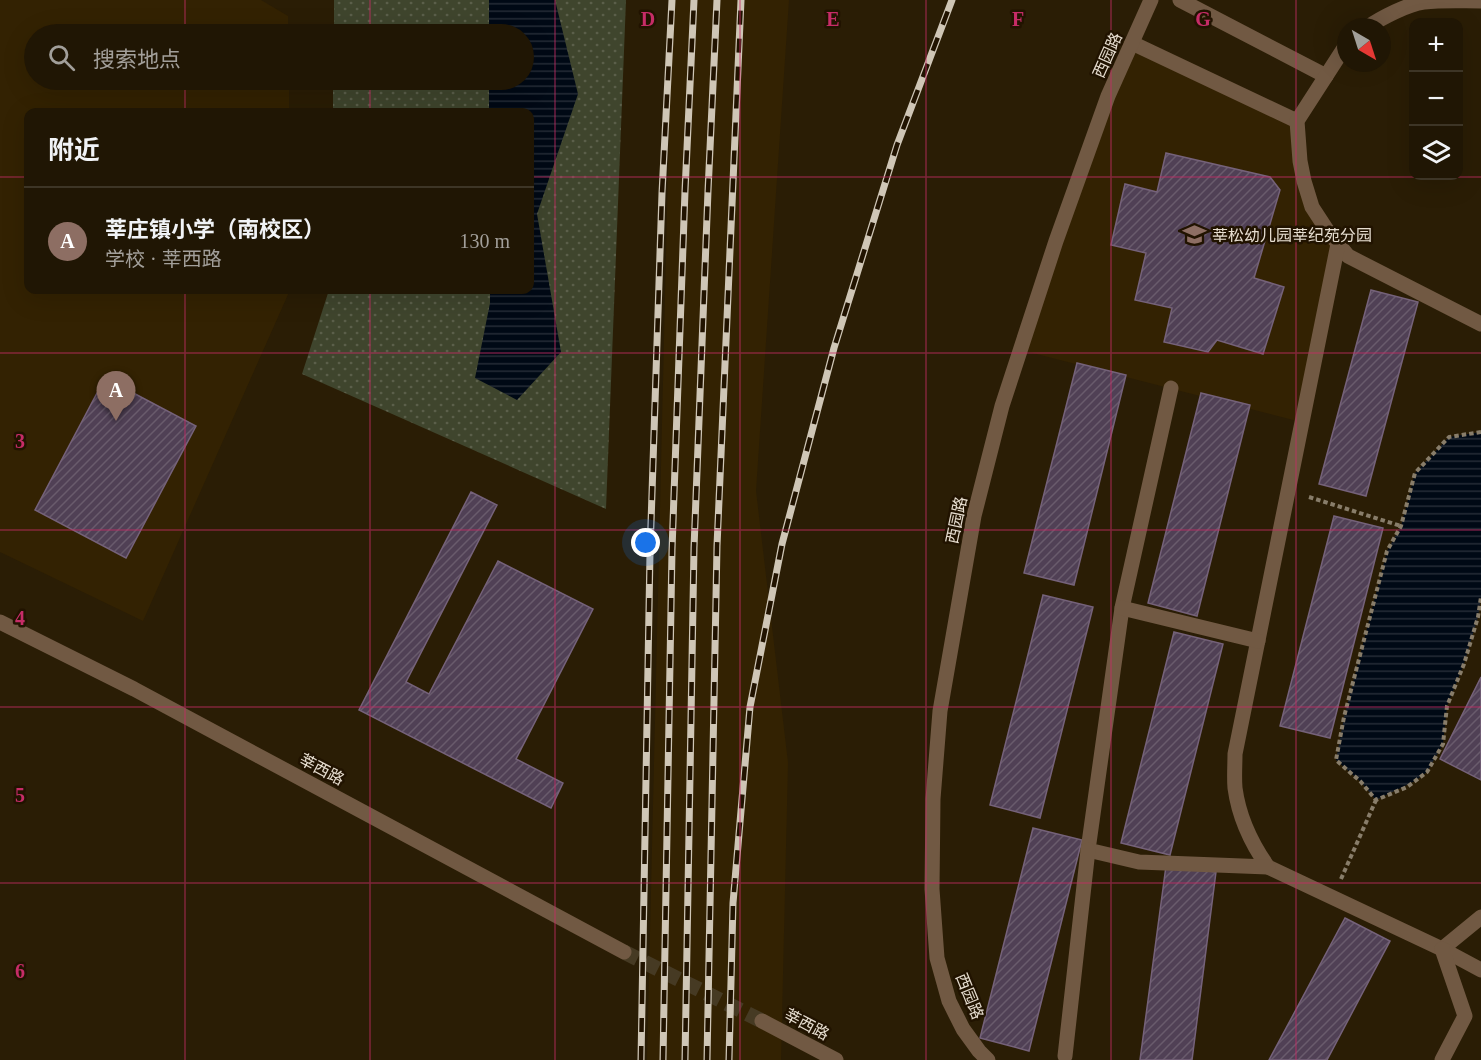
<!DOCTYPE html>
<html lang="zh">
<meta charset="utf-8">
<style>
body{margin:0;font-family:"Times New Roman","Noto Sans SC",serif;background:#2d2313;color:#f1f3f6}
.controls{position:absolute;right:18px;top:18px;display:grid;overflow:hidden;border-radius:12px;box-shadow:0 6px 24px #0002}
.controls button{width:54px;height:54px;display:grid;place-items:center;padding:0;border:0;border-bottom:2px solid #3d3526;background:#201604;color:#f1f3f6;font:30px sans-serif}
.compass{position:absolute;left:1337px;top:18px;width:54px;height:54px;border-radius:50%;background:#201604;box-shadow:0 6px 24px #0002;rotate:141deg}
.you{position:absolute;left:646px;top:543px;width:21px;height:21px;margin:-15px;border:4px solid #fff;border-radius:50%;background:#1a73e8;box-shadow:0 0 0 9px #1a73e833}
.badge{display:grid;place-items:center;width:39px;height:39px;border-radius:50%;background:#79d157;color:#fff;font-size:20px;font-weight:700}
.pin{position:absolute;translate:-50% -50px;filter:drop-shadow(0 2px 3px #0008)}
.pin::after{content:'';position:absolute;top:32px;width:21px;height:18px;background:inherit;clip-path:polygon(0 0,100% 0,50% 100%)}
.list{margin:0;padding:0;list-style:none}
h2{display:flex;justify-content:space-between;align-items:center;height:78px;margin:0;padding:0 24px;font-size:26px}
h2 small{font-size:20px;font-weight:400;color:#a29f9a}
.list li{display:grid;grid-template-columns:39px 1fr auto;gap:18px;align-items:center;box-sizing:border-box;height:108px;padding:0 24px;border-top:2px solid #3d3526}
.list b{display:block;font-size:22px;white-space:nowrap}
.list p{margin:0;font-size:20px;white-space:nowrap;color:#a29f9a}
.list em{font-size:20px;font-style:normal;color:#a29f9a}
.icon{flex:none;width:33px;height:33px;fill:none;stroke:currentColor;stroke-width:2;stroke-linecap:round;stroke-linejoin:round}
.map{position:relative;flex:none;width:1481px;height:1060px;overflow:hidden}
.search{position:absolute;background:#201604;box-shadow:0 6px 24px #0002;left:24px;top:24px;width:510px;height:66px;display:flex;align-items:center;gap:15px;box-sizing:border-box;padding:0 21px;border-radius:33px;color:#a29f9a;font-size:22px}
.panel{position:absolute;background:#201604;box-shadow:0 6px 24px #0002;left:24px;top:108px;width:510px;height:186px;border-radius:12px}
.map>svg:first-child{display:block}
.built{fill:#332202}
.park{fill:url(#park-dots)}
.water{fill:url(#water-rules)}
.building{fill:url(#building-hatch);stroke:#75627a;stroke-width:1.5}
.lines{fill:none;stroke-linecap:round;stroke-linejoin:round}
.street-tunnel{stroke:#463a23;stroke-width:15;stroke-dasharray:15 8;stroke-linecap:butt}
.path{stroke:#887d6a;stroke-width:4;stroke-dasharray:4.5 3;stroke-linecap:butt}
.street{stroke:#715943;stroke-width:15}
.rail-casing{stroke:#cfc6b6;stroke-width:7}
.rail{stroke:#211300;stroke-width:4.5;stroke-dasharray:14;stroke-linecap:butt}
.grid{fill:none;stroke:#c62c67;stroke-width:1.5;stroke-opacity:0.55}
.labels{text-anchor:middle;stroke-width:5;stroke-linejoin:round;paint-order:stroke}
.street-label{font-size:16px;fill:#e7ded0;stroke:#211300}
.poi-label{font-size:16px;fill:#e7ded0;stroke:#211300;text-anchor:start}
.grid-label{font-size:20px;text-anchor:middle;font-weight:bold;fill:#c62c67;stroke:#211300;stroke-width:5;stroke-linejoin:round;paint-order:stroke}
</style>
<div class="map">
<svg width="1481" height="1060" viewBox="0 0 1481 1060">
<defs>
<pattern id="park-dots" width="8" height="8" patternUnits="userSpaceOnUse" patternTransform="scale(1.5)"><rect width="8" height="8" fill="#3f452d"/><path d="M2 2h.1M6 6h.1" fill="none" stroke="#5b5f4a" stroke-width="1.8" stroke-linecap="round"/></pattern>
<pattern id="water-rules" width="6" height="5" patternUnits="userSpaceOnUse" patternTransform="scale(1.5)"><rect width="6" height="5" fill="#000915"/><path d="M0 2.5h6" fill="none" stroke="#252c36"/></pattern>
<pattern id="building-hatch" width="6" height="6" patternUnits="userSpaceOnUse" patternTransform="scale(1.5)"><rect width="6" height="6" fill="#504055"/><path d="M-1 1l2-2M0 6l6-6M5 7l2-2" fill="none" stroke="#695b6c"/></pattern>
</defs>
<rect width="100%" height="100%" fill="#2a1d05"/>
<g class="built">
<polygon points="0,0 261,0 288,16 288,34 34,34 34,80 289,80 289,112 28,112 28,290 290,290 143,621 0,552"/>
<polygon points="672,0 789,0 756,491 788,763 781,1060 647,1060"/>
<polygon points="1132,43 1297,121 1304,181 1338,244 1301,422 1021,350"/>
</g>
<polygon class="park" points="334,0 626,0 606,509 302,374 329,290 530,290 530,112 333,112 333,80 524,80 524,34 334,34"/>
<g class="water">
<polygon points="489,0 555,0 578,94 537,214 561,352 517,400 475,378 490,303 490,290 530,290 530,112 489,112 489,80 524,80 524,34 489,34"/>
<polygon points="1481,432 1481,597 1478,617 1464,664 1447,706 1443,744 1427,772 1415,781 1376,800 1361,782 1336,760 1344,717 1387,551 1401,526 1415,473 1449,437"/>
</g>
<g class="building">
<polygon points="1166,153 1270,177 1280,190 1254,278 1284,287 1263,354 1217,340 1208,352 1164,342 1172,308 1135,300 1146,253 1111,245 1125,184 1157,192"/>
<polygon points="1371,290 1418,302 1366,496 1319,484"/>
<polygon points="1077,363 1126,375 1074,585 1024,573"/>
<polygon points="105,378 196,426 126,558 35,510"/>
<polygon points="1201,393 1250,405 1197,616 1148,603"/>
<polygon points="471,492 497,505 406,682 429,694 498,561 593,609 516,759 563,783 551,808 359,710"/>
<polygon points="1334,516 1383,528 1330,738 1280,726"/>
<polygon points="1043,595 1093,607 1040,818 990,805"/>
<polygon points="1174,632 1223,644 1170,855 1121,843"/>
<polygon points="1481,677 1481,780 1440,759"/>
<polygon points="1033,828 1082,840 1029,1051 980,1038"/>
<polygon points="1166,866 1216,872 1192,1060 1140,1060"/>
<polygon points="1345,918 1390,941 1327,1060 1269,1060"/>
</g>
<g class="lines">
<polyline class="street-tunnel" points="624,952 762,1021"/>
<g class="path">
<polyline points="1481,432 1449,437 1415,473 1401,526 1387,551 1344,717 1336,760 1361,782 1376,800 1407,787 1427,772 1443,744 1447,706 1464,664 1478,617 1481,597"/>
<polyline points="1309,497 1401,526"/>
<polyline points="1341,879 1376,800"/>
</g>
<g class="street">
<polyline points="1180,0 1326,76"/>
<path d="M1368,27C1381,18 1408,4 1424,2C1443,0 1462,1 1481,1"/>
<polyline points="1132,43 1297,121"/>
<polyline points="1346,45 1297,121 1300,161 1304,181 1312,207 1327,230 1348,256 1481,324"/>
<path d="M1338,244L1235,754C1235,765 1234,777 1235,788C1239,818 1251,843 1268,867L1442,949L1481,917"/>
<polyline points="1171,388 1122,608 1088,850 1139,862 1268,867"/>
<polyline points="1122,608 1258,641"/>
<polyline points="0,622 134,689 624,952"/>
<polyline points="1442,949 1481,970"/>
<polyline points="762,1021 836,1060"/>
<polyline points="1065,1056 1088,850"/>
<polyline points="988,1060 979,1051 963,1029 949,1001 937,958 932,889 933,799 940,711 974,516 1002,406 1056,241 1108,96 1151,0"/>
<polyline points="1442,1060 1465,1016 1442,949"/>
</g>
<defs>
<g id="rail">
<polyline points="641,1060 650,553 662,193 672,0"/>
<polyline points="663,1060 672,550 685,191 694,0"/>
<polyline points="685,1060 694,548 708,191 717,0"/>
<polyline points="707,1060 717,546 741,0"/>
<polyline points="729,1060 733,903 750,707 782,544 834,348 897,145 952,0"/>
</g>
</defs>
<use href="#rail" class="rail-casing"/>
<use href="#rail" class="rail"/>
</g>
<path class="grid" d="M185,0V34M370,0V34M555,0V1060M740,0V1060M926,0V1060M1111,0V1060M1296,0V1060M185,80V112M370,80V112M0,177H28M530,177H1481M185,290V1060M370,290V1060M0,353H1481M0,530H1481M0,707H1481M0,883H1481"/>
<defs>
<symbol id="school-bare" viewBox="-9 -9 18 18"><path d="M0-5L7-2L0 1L-7-2ZM-4 1L0 2.5L4 1V4Q0 6-4 4Z" fill="#8d6e63" stroke="#211300" stroke-width="2.5" paint-order="stroke"/></symbol>
</defs>
<g fill-rule="evenodd">
<use href="#school-bare" x="1178" y="218" width="33" height="33"/>
</g>
<g class="labels">
<g class="street-label">
<text transform="translate(1107 55) rotate(-66)" y="6">西园路</text>
<text transform="translate(956 520) rotate(-78)" y="6">西园路</text>
<text transform="translate(322 769) rotate(28)" y="6">莘西路</text>
<text transform="translate(970 996) rotate(68)" y="6">西园路</text>
<text transform="translate(807 1024) rotate(28)" y="6">莘西路</text>
</g>
<g class="poi-label">
<text x="1212" y="241">莘松幼儿园莘纪苑分园</text>
</g>
</g>
<g class="grid-label">
<text x="648" y="26">D</text>
<text x="833" y="26">E</text>
<text x="1018" y="26">F</text>
<text x="1203" y="26">G</text>
<text x="20" y="448">3</text>
<text x="20" y="625">4</text>
<text x="20" y="802">5</text>
<text x="20" y="978">6</text>
</g>
</svg>
<div class="controls">
<button>+</button>
<button>−</button>
<button><svg class="icon" aria-label="layers" viewBox="0 0 24 24"><path d="M12 4l9 5-9 5-9-5zM3 14l9 5 9-5"/></svg></button>
</div>
<svg class="compass" viewBox="-18 -18 36 36"><path d="M0-13l5 13h-10z" fill="#e53935"/><path d="M0 13l5-13h-10z" fill="#a29f9a"/></svg>
<div class="you"></div>
<div class="pin badge" style="left:116px;top:421px;background:#8d6e63">A</div>
<div class="search"><svg class="icon" aria-label="search" viewBox="0 0 24 24"><circle cx="10" cy="10" r="6"/><path d="M15 15l6 6"/></svg>搜索地点</div>
<section class="panel">
<h2>附近<small></small></h2>
<ul class="list">
<li><span class="badge" style="background:#8d6e63">A</span><div><b>莘庄镇小学（南校区）</b><p>学校 · 莘西路</p></div><em>130 m</em></li>
</ul>
</section>
</div>
